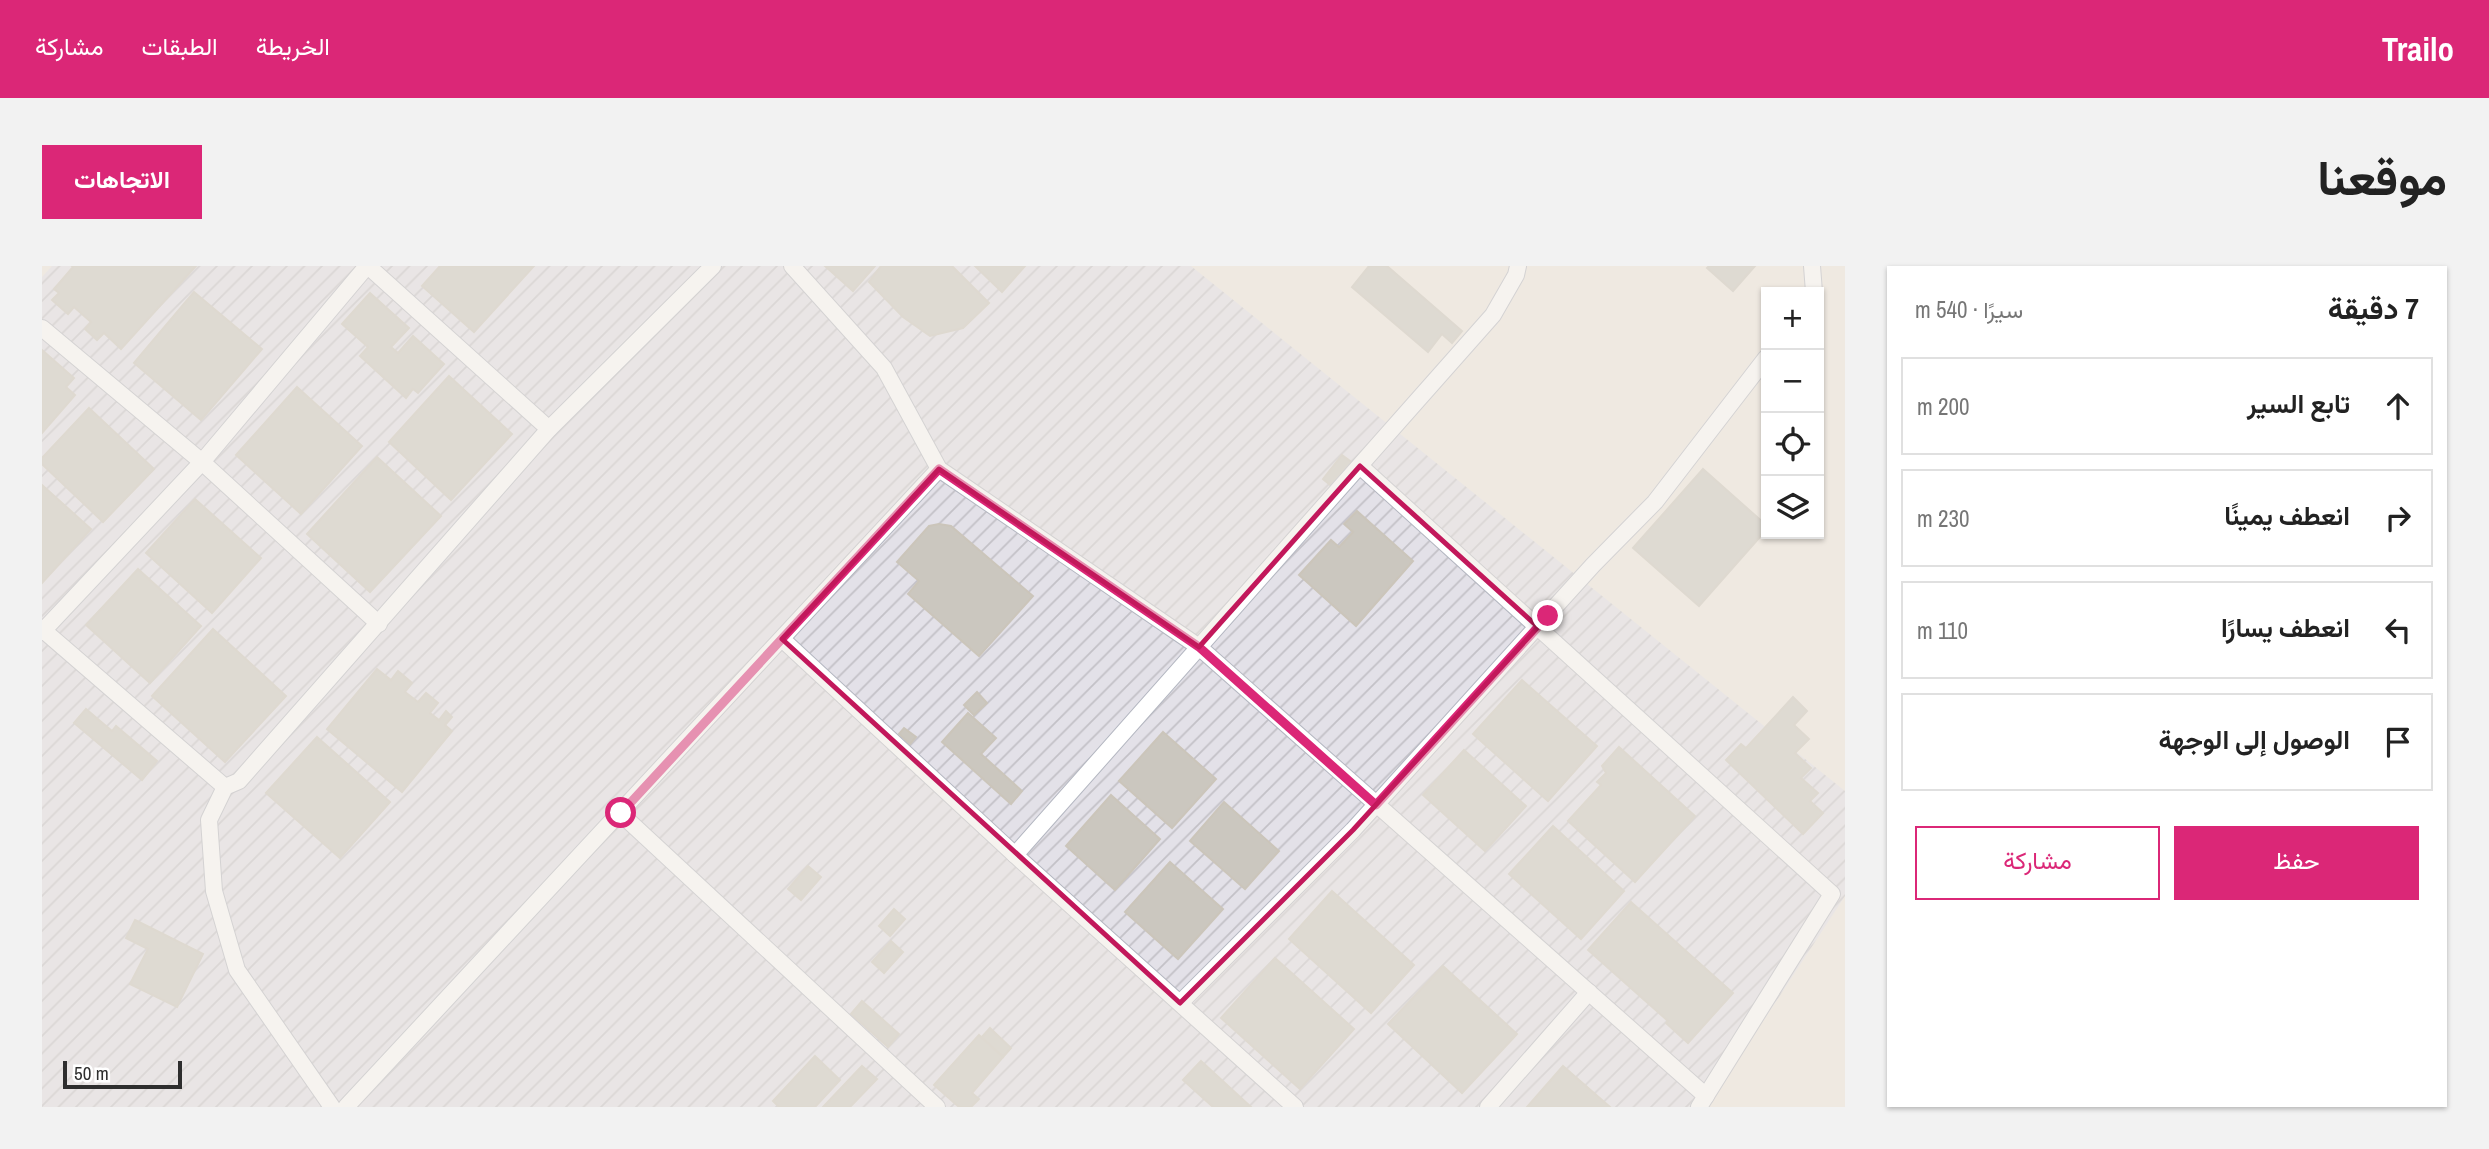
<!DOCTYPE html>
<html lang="ar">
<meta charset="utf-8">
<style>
body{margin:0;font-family:"Archivo Narrow",Vazirmatn,sans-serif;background:#f2f2f2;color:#222;direction:rtl}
.controls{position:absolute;right:21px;top:21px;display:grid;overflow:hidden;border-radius:0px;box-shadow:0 2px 5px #0004}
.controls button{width:63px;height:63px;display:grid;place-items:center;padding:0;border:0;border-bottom:2px solid #e0e0e0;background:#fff;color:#222;font:35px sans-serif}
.scale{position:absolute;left:21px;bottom:18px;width:119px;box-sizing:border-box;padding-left:7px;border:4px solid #2e2e2e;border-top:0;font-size:19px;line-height:24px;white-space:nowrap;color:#2e2e2e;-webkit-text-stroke:5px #fff;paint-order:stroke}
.stop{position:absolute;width:21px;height:21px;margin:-16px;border:5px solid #db2777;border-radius:50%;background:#fff}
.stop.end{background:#db2777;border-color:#fff;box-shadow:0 2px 7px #0008}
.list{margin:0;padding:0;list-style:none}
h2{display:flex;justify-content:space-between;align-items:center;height:91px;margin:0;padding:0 28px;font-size:30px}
h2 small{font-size:23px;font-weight:400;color:#767676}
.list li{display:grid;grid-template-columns:46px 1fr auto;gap:21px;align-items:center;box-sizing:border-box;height:98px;margin:0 14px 14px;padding:0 14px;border:2px solid #e0e0e0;border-radius:0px}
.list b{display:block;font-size:26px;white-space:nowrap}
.list em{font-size:23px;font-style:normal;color:#767676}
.actions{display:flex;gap:14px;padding:21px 28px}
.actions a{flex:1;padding:16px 0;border:2px solid #db2777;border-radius:0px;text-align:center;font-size:24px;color:#db2777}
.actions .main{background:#db2777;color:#fff}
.icon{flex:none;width:38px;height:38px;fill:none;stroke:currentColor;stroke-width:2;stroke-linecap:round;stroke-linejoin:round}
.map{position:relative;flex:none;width:1803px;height:841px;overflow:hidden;direction:ltr;border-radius:0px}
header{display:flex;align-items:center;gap:42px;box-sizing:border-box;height:98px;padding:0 35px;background:#db2777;color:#fff}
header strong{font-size:33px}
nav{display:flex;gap:38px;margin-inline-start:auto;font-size:24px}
.intro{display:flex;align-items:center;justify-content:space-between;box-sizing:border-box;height:168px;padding:0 42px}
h1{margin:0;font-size:49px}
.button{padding:18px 32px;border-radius:0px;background:#db2777;color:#fff;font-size:24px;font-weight:700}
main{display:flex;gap:42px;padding:0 42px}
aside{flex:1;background:#fff;border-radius:0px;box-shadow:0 2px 5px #0004}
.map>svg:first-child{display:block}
.industrial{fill:url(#industrial-furrows)}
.building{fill:#cbc7bf;stroke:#cbc5ba;stroke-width:2}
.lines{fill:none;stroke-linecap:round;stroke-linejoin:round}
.minor-casing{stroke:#b4b7c1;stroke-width:18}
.minor{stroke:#fff;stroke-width:16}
.route{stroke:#db2777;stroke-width:9}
.marked{fill:none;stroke:#c2185b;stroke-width:5;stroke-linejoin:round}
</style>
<header>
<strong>Trailo</strong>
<nav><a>الخريطة</a><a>الطبقات</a><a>مشاركة</a></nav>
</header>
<div class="intro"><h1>موقعنا</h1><a class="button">الاتجاهات</a></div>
<main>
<aside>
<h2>7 دقيقة<small>سيرًا · 540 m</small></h2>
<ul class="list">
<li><svg class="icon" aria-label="ahead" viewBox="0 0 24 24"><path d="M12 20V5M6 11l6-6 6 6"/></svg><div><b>تابع السير</b></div><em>200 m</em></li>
<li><svg class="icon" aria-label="right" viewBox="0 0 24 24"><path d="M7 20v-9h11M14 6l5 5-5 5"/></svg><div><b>انعطف يمينًا</b></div><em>230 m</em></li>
<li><svg class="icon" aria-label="left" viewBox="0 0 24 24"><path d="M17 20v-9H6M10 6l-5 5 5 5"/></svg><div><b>انعطف يسارًا</b></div><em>110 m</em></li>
<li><svg class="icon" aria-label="arrive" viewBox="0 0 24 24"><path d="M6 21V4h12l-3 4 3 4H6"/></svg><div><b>الوصول إلى الوجهة</b></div></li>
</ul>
<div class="actions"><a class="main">حفظ</a><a>مشاركة</a></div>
</aside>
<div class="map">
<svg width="1803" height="841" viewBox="0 0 1803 841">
<defs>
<pattern id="industrial-furrows" width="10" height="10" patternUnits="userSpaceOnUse" patternTransform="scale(1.75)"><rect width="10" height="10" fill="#e3e1e8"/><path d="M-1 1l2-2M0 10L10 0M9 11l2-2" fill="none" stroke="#c3c1c7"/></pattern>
</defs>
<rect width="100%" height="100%" fill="#efe9e1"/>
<polygon class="industrial" points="10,0 1149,0 1803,525 1803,630 1665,841 0,841 0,11"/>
<g class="building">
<polygon points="30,0 154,0 79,83 62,67 55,74 43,63 49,56 32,41 26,48 10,34 17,27 12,23 31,1"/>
<polygon points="398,0 492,0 432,66 380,20"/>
<polygon points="783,0 833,0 811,25"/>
<polygon points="839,0 910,0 947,37 921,62 888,70 861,51 827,16"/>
<polygon points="933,0 983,0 960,26"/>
<polygon points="1327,0 1345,0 1420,65 1410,77 1400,68 1386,86 1310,21"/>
<polygon points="1667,0 1713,0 1691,25 1665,2"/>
<polygon points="152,26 220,83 159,154 92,97"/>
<polygon points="328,27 367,62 349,81 356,87 371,70 402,98 376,127 371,123 364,132 318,90 326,81 300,58"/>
<polygon points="0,84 32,112 24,121 33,129 0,167"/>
<polygon points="407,110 470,168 409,234 347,176"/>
<polygon points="255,121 320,180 259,248 194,189"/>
<polygon points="47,142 112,203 61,256 0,198 0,192"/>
<polygon points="1300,189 1312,198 1292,222 1281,213"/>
<polygon points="335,191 399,250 328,326 265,268"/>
<polygon points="1661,203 1724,259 1724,264 1657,340 1591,282"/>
<polygon points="0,219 49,263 0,317"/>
<polygon points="153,233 219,292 170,347 104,287"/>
<polygon points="1315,245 1371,295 1314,360 1257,309 1289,274 1297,281 1311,266 1302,258"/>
<polygon points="897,258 909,260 991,330 937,390 866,328 877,315 855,296 887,260"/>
<polygon points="96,303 159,360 108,417 44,359"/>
<polygon points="171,363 244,430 183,496 110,430"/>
<polygon points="335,403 349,414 356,405 370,417 363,426 376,436 384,427 396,437 388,447 397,454 404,445 410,451 403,459 410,465 360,526 285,463"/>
<polygon points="1480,414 1555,480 1506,535 1431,468"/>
<polygon points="935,426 945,437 932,449 922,439"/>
<polygon points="1751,431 1765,445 1752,459 1767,473 1753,487 1769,502 1759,512 1776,527 1768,535 1781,547 1761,568 1684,494 1699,478 1704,482"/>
<polygon points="44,443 70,465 74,460 115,495 100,514 32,457"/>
<polygon points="926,447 954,472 939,488 980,525 969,538 900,476"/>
<polygon points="862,462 874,471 868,478 857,468"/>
<polygon points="1121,466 1174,513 1130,562 1077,515"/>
<polygon points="275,471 348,536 298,592 224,527"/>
<polygon points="1577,481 1653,550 1593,616 1526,555 1559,519 1555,516 1564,507 1560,500"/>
<polygon points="1422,484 1484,540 1443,585 1381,529"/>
<polygon points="1069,529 1118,573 1073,624 1024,580"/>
<polygon points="1182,536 1237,585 1203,623 1148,575"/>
<polygon points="1511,560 1582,625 1539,673 1467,608"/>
<polygon points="1128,596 1181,643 1136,693 1083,646"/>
<polygon points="766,600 779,611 759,634 746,623"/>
<polygon points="1290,625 1372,699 1329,747 1247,673"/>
<polygon points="1589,636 1691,727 1646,777 1624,757 1626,755 1546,684"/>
<polygon points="852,643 863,653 848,670 837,660"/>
<polygon points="93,654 161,688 135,741 88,718 106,683 84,672"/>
<polygon points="849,675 861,686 842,707 830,696"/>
<polygon points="1233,692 1312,763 1258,823 1179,752"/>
<polygon points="1401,700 1475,768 1420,827 1346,758"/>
<polygon points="820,735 857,768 846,781 809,748"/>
<polygon points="948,762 969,782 961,791 939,772"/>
<polygon points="937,769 961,791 930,827 937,833 929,841 917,841 892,819"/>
<polygon points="773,790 798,814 773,841 737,841 731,835"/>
<polygon points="1159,795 1209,841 1171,841 1141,814"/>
<polygon points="820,800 835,813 808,841 781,841"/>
<polygon points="1521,800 1568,841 1485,841"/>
</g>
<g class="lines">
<defs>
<g id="minor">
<polyline points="326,0 507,163"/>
<polyline points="750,0 842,102 897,203 1157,381 1664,830"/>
<polyline points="1770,0 1772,26"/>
<polyline points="0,62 160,196 337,358"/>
<polyline points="1318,200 1790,628 1657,841"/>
<polyline points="0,363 183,521"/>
<polyline points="0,366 160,196 325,0"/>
<polyline points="740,373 973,589 1253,841"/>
<polyline points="578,547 895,841"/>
<polyline points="973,589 1451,49 1474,9 1476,0"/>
<polyline points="1138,737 1311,564 1551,299 1613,236 1724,92"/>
<polyline points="290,841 195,704 172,625 167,554 183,521 197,515 507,163 671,0"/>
<polyline points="304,841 897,203"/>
<polyline points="1446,841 1547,726"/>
</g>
</defs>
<use href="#minor" class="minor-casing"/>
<use href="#minor" class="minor"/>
</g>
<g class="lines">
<polyline class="route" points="579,547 897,203 1157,381 1334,539 1506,350"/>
</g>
<path d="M0 0H1803V841H0ZM1318,200L1496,361L1311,564L1138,737L740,373L897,203L1157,381Z" fill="#efe9e1" fill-opacity=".55" fill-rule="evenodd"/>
<path class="marked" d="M1318,200L1496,361L1311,564L1138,737L740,373L897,203L1157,381Z"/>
</svg>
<div class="controls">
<button>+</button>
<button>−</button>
<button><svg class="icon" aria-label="locate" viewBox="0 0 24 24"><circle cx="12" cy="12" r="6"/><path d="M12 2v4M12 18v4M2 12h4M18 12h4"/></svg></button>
<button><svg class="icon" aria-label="layers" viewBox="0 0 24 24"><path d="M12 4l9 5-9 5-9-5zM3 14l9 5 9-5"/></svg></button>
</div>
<div class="scale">50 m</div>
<div class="stop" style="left:579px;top:547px"></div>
<div class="stop end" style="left:1506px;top:350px"></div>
</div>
</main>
